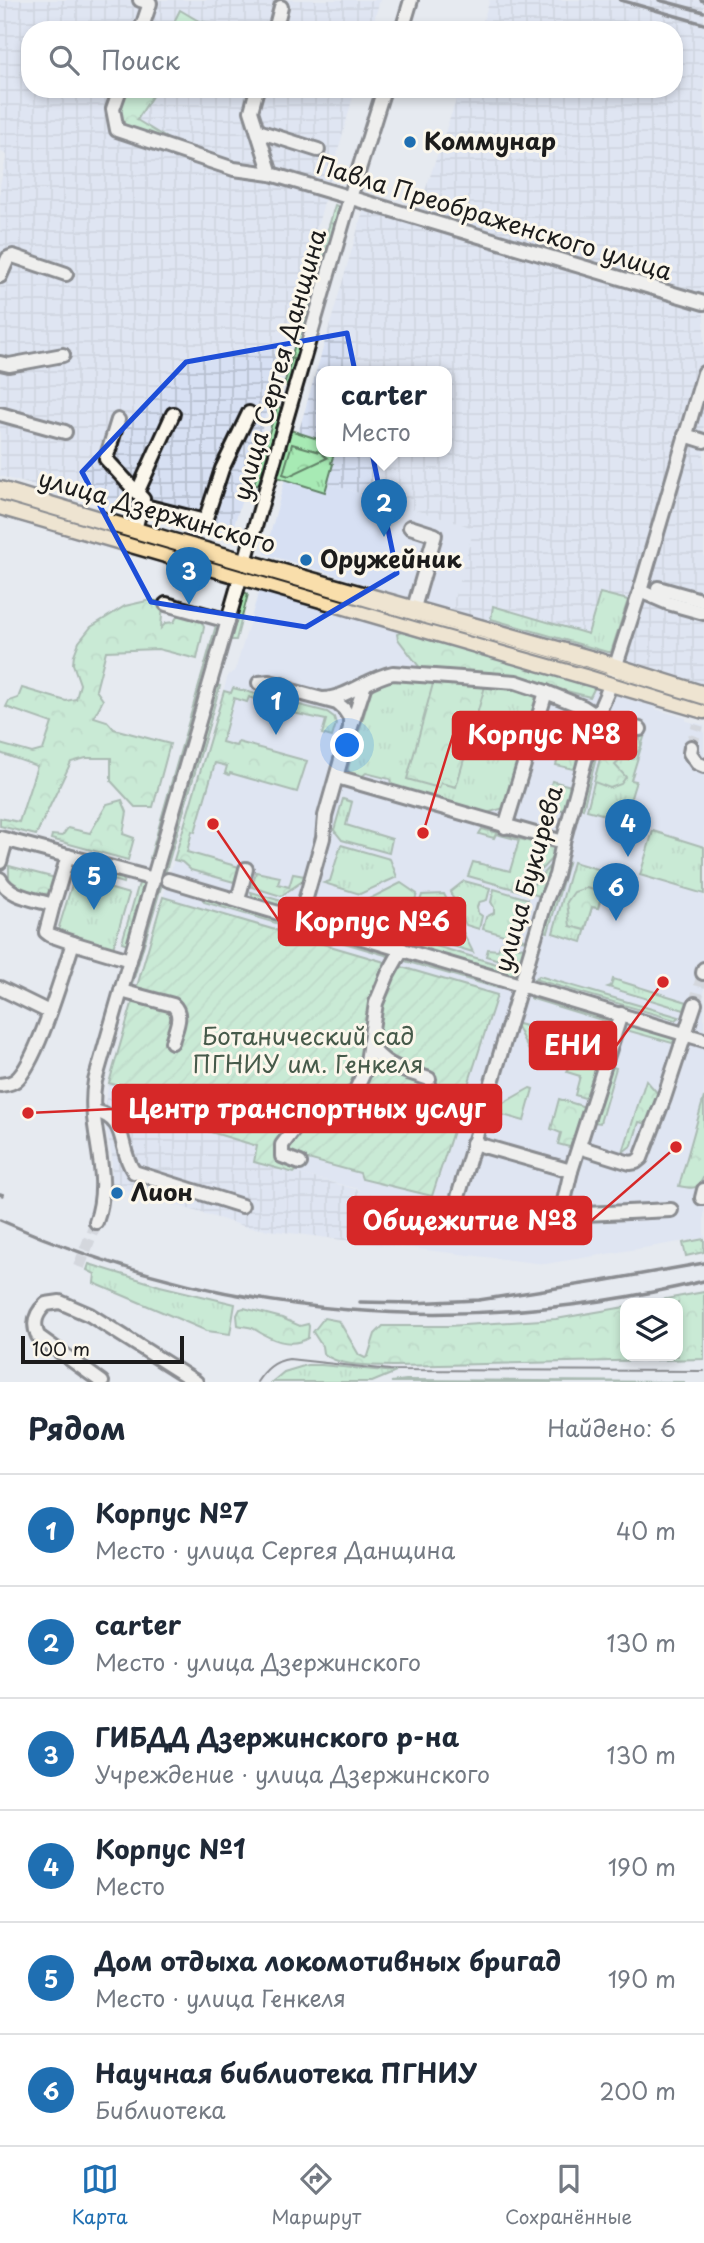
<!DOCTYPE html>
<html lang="ru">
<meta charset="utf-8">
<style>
body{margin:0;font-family:"Playpen Sans",sans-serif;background:#f6f6f7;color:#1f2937}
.controls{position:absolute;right:21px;bottom:21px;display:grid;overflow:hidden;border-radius:14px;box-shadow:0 4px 10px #0003}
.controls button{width:63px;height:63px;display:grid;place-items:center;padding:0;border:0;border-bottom:2px solid #e0e1e3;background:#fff;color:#1f2937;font:35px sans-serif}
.scale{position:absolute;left:21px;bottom:18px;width:163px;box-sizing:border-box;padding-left:7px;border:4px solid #1c1c1c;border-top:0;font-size:19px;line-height:24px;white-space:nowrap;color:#1c1c1c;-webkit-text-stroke:5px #fbf7ec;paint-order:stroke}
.you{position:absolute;left:348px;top:746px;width:24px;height:24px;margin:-18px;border:5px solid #fff;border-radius:50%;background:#1a73e8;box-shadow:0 0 0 10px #1a73e833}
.badge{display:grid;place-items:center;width:46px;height:46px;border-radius:50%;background:#1f6fb2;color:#fff;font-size:23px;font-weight:700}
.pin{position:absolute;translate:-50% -58px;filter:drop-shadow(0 2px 4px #0008)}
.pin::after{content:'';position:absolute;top:37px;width:24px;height:21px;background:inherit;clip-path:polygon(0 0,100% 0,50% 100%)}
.popup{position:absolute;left:316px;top:366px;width:136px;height:91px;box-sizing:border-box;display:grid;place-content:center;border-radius:14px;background:#fff;filter:drop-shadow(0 2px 5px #0005);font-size:23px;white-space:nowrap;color:#747a83}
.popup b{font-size:26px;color:#1f2937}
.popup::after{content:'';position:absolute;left:50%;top:100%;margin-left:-14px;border:14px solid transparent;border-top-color:#fff}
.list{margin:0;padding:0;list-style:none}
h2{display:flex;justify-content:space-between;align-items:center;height:91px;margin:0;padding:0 28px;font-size:30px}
h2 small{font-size:23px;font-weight:400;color:#747a83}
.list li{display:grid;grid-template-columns:46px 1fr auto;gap:21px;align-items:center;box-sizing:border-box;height:112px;padding:0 28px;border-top:2px solid #e0e1e3}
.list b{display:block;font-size:26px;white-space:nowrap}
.list p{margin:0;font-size:23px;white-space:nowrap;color:#747a83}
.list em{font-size:23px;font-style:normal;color:#747a83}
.icon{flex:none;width:38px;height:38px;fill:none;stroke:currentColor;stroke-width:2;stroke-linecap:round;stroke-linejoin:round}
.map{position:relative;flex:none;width:704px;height:1382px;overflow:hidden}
.search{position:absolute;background:#fff;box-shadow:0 4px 10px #0003;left:21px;right:21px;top:21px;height:77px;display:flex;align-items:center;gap:18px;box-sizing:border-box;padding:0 24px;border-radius:28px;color:#747a83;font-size:26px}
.sheet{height:763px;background:#fff}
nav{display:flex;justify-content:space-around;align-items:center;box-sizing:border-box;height:98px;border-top:2px solid #e0e1e3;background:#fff;font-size:19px;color:#747a83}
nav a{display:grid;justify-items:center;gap:4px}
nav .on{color:#1f6fb2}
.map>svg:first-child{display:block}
.built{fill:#d7e0f3}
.industrial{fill:url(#industrial-grid);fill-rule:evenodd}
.grass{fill:url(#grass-tufts);stroke:#628368;stroke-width:2}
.forest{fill:url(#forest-crowns);stroke:#628368;stroke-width:2}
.garden{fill:url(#garden-furrows);stroke:#628368;stroke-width:2}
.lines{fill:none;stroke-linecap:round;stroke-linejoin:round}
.minor-tunnel{stroke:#bec1c6;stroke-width:12;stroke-dasharray:12 6;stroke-linecap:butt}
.minor-casing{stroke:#1c1c1c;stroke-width:18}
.major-casing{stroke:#1c1c1c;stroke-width:21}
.minor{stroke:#fbf7ec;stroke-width:12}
.major{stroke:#f9deab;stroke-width:16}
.tram{stroke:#1c1c1c;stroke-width:2}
.rail{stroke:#1c1c1c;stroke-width:3.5}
.marked{fill:none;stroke:#1d4ed8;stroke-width:5;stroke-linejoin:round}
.poi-dot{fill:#1f6fb2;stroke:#fbf7ec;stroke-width:2.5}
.labels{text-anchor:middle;stroke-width:6;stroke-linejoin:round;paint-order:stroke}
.poi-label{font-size:24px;font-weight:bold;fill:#1c1c1c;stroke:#fbf7ec;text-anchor:start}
.street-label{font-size:24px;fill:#1c1c1c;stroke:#fbf7ec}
.park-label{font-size:24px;fill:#465a4a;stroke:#fbf7ec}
.leader{fill:none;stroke:#d62828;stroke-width:2.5}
.callout-dot{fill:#d62828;stroke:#fbf7ec;stroke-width:2.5}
.callout{fill:#d62828;stroke:#d62828;stroke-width:2.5}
.callout-label{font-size:26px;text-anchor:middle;font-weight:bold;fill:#fff}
</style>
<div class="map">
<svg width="704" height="1382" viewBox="0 0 704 1382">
<defs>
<pattern id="industrial-grid" width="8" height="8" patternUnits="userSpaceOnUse" patternTransform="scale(1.75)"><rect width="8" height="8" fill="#d7e0f3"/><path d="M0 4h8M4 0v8" fill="none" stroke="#b8c0d0"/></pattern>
<pattern id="grass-tufts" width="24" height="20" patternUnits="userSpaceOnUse" patternTransform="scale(1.75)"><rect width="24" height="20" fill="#a7eab4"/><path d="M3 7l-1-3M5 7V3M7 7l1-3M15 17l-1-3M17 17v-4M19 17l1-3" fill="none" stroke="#8fc89a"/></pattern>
<pattern id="forest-crowns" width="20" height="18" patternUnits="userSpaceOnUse" patternTransform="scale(1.75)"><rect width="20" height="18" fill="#a7eab4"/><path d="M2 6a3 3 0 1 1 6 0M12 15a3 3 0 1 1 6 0" fill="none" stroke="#8fc89a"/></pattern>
<pattern id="garden-furrows" width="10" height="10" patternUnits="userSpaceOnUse" patternTransform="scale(1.75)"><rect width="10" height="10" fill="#a7eab4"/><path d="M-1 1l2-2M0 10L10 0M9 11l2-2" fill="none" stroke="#8fc89a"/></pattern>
</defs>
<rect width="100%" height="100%" fill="#e6eaf0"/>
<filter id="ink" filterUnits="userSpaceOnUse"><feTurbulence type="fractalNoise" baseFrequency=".0143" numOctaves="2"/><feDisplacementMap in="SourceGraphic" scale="14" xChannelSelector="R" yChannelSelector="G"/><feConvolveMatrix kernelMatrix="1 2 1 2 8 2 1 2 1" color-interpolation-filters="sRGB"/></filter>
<g filter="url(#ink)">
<g class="built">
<polygon points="287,471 475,528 451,610 265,554"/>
<polygon points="259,591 591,685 594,689 655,707 655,709 686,718 686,721 704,725 704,1238 545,1264 358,1242 375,1200 359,1189 260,1164 257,1147 181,1123 183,1115 115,1090 116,1085 109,1083 228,675 235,671"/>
</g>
<g class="industrial">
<polygon points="0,0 380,0 371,30 30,30 30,89 355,89 245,490 230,538 225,539 0,476 0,185 7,155 0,151"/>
<path d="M490,0H704V684L641,664L451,610L474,528L287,471L364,208L414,223L460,89H674V30H480ZM321,371H447V451H321Z"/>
<polygon points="109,1083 117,1085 110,1107 177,1132 181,1123 257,1146 255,1162 370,1193 375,1200 358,1242 247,1227 111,1185 112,1156 103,1113"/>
</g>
<g class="grass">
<polygon points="335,205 340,207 289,386 284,385"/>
<polygon points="350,209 354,210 290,430 321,440 321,451 335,451 331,463 333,464 325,492 277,477 273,489"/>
<polygon points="277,406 281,408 258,486 254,484"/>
<polygon points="600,593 628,600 611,652 607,652 491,619 493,606 588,634"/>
<polygon points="399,678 505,685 536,694 538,703 504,808 487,813 392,788 390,779 366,773 359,779 349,775 348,768 373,685 383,680"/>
<polygon points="216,685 220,686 165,874 161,872"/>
<polygon points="570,713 584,718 588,723 576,767 573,769 556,765"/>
<polygon points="602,722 605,723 583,809 579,807"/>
<polygon points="609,724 612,725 612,729 640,739 643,730 646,731 631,780 636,781 624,820 587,810"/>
<polygon points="552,781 571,786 566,805 562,810 545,806"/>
<polygon points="343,799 352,802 346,825 392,839 389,853 342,840 334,830"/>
<polygon points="482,829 554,848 555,855 521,891 468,876 473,862 510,871 519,840 496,834 494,838 479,834"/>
<polygon points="653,831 704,847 704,894 640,875"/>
<polygon points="341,845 390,859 397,877 360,894 324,883 330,881"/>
<polygon points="555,860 542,897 527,892"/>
<polygon points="573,862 608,872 598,908 592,907 582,942 553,933"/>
<polygon points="568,863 548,932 544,931 565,865"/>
<polygon points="74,878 129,894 113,948 67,936 60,932 59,927"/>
<polygon points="464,881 490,888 487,900 479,902 477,907 478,913 482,916 479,929 466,925 450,892"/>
<polygon points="139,883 145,885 128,944 122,942"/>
<polygon points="401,883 417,894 411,912 406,917 407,923 405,931 341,913"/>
<polygon points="494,889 528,899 519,935 525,941 483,929 486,917 494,913 494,907 491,902"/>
<polygon points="251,892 298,906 297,909 293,911 254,900"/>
<polygon points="444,894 473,952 410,933 413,925 418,921 416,913 422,895"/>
<polygon points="201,895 392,951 393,954 392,957 204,902"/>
<polygon points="311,909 520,971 508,975 501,974 313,916"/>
<polygon points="502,942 527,949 522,967 486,956 488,949 498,950"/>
<polygon points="404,955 502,985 497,988 401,960"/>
<polygon points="539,976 679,1017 675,1020 534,979"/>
<polygon points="613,979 687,1002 684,1010 608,987 611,986"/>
<polygon points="531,994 605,1015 611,1023 530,998"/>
<polygon points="633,1026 672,1037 675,1040 672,1043 626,1030"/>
<polygon points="704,1239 704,1252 686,1256 683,1243"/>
<polygon points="89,1264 160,1286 235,1304 230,1334 207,1331 94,1283 95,1274 87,1270"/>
<polygon points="307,1365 321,1365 396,1372 372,1382 272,1382 284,1372"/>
<polygon points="406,1380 685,1382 391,1382"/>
</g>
<g class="forest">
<polygon points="180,10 197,20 211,24 210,30 170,30"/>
<path d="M124,89H176L154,93L137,120L168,139C152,138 117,134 118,111C119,104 122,96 124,89Z"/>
<polygon points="330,223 335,224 296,360 291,358"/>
<polygon points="345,227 349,228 273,489 270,488"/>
<polygon points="292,444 320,452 327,458 289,476 283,474"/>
<polygon points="244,592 248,594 236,640 231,640"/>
<polygon points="151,600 163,603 161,628 166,623 174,622 178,615 201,620 204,627 197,659 158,649 106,651 96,690 103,700 94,717 107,721 114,729 170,744 153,807 135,807 111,781 111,758 86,758 71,762 36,835 0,826 0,818 19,822 37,766 0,753 0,744 32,753 43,750 52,723 6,707 9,701 18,698 22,688 66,701 76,699 80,684 73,664 74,655 79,642 91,627 125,606"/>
<polygon points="217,622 224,624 156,860 150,858"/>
<polygon points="402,632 591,685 594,689 590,697 524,680 421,669 398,639 397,634"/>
<polygon points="434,680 486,683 456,787 441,783 439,788 407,779"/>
<polygon points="233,688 327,712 334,717 336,724 332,737 322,734 326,720 288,712 249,697 247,702 234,698 222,742 236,746 238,742 307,761 297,792 230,773 229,775 225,773 227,766 215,763 195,832 192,831 187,852 239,867 234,882 191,870 182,862 174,860 224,691 231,693"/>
<polygon points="207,716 211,718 173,846 169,845"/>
<polygon points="608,728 640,739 641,746 634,759 621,759 615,765 626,777 621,784 610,788 594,782"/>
<polygon points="122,800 127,812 123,834 134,838 128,860 51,839 52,835 62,836 68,828 90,833 107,804"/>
<polygon points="75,864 124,878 123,883 74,869"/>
<path d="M9,866L59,879L51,893C37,896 19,891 9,881Z"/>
<polygon points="256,872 280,877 278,884 289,887 293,874 305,876 304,880 281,896 252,887"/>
<polygon points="157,886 161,887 131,988 127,986"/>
<polygon points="586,888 602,892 598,908 592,907 585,930 570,926 567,902 574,892"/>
<polygon points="515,1023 550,1033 540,1066 536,1065"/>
<polygon points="594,1030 608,1034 588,1099 575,1095 580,1076 567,1072 577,1041 589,1045"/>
<polygon points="609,1066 616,1068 600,1123 593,1122"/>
<polygon points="646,1080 659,1095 649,1124 639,1122 632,1145 623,1152"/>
<polygon points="530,1088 533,1089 524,1121 489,1111"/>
<path d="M704,1097V1176C698,1190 693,1189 679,1186Z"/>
<polygon points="559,1099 585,1107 573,1148 558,1144 561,1133 551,1129"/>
<path d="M704,1292V1359L395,1366C373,1365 340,1368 323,1353L322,1346L313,1332L324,1318L339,1321L359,1355L365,1358L368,1356L375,1334L383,1326H448L556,1319L625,1307V1356H678V1303H644Z"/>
<path d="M244,1308L282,1318L300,1326L308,1324L309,1326L308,1338C290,1349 270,1339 254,1329C250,1326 243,1327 238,1325L237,1315L240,1309Z"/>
</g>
<polygon class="garden" points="163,897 497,995 432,1196 362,1179 360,1173 308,1159 294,1173 254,1162 257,1146 181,1123 183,1115 115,1090 116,1085 109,1083"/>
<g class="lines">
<g class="minor-tunnel">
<polyline points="691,747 698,725"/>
<polyline points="695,1004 703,973"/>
<polyline points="79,1267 96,1222"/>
</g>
<defs>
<g id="minor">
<polyline points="140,0 150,3 141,30"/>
<polyline points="275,30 281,7"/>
<polyline points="402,30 411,0"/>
<polyline points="120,89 113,109 117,130 234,169 271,174 704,303"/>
<polyline points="257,89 251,111 271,174"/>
<polyline points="258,131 318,150"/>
<polyline points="0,276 8,258 13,256 66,274"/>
<polyline points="0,363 9,365 63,355"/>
<polyline points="0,414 65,432"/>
<polyline points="118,420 106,459 143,499 135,530"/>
<polyline points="685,435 704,441"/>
<polyline points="137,493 173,414"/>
<polyline points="141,505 205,521 222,469 249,413"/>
<polyline points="410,527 435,535 411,618"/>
<polyline points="658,588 704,601"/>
<polyline points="640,591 668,603 704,613"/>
<polyline points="166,604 228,621"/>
<polyline points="259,683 269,682 282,685 292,691 337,703 344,709 350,718 350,728 325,816 323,838 300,919"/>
<path d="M323,699C348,698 368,678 393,673L516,682L546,692L583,707L597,716L640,729"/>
<polyline points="351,727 365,684"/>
<polyline points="691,747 690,753 697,763 704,766"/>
<polyline points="337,777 563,842"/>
<polyline points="505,827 546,692"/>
<polyline points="0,838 154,879"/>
<polyline points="0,862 6,840"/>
<path d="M0,879C9,897 35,899 53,905L46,932L50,935L73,943C63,972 37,1063 16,1080C11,1084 6,1084 0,1085"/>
<polyline points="168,880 704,1040"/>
<polyline points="238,900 246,869"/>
<polyline points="53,905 68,856"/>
<polyline points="73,943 130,960"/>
<polyline points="703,973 704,969"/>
<polyline points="0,988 49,1012"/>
<path d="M121,991L173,1005C184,1015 175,1030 172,1042"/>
<polyline points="621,1014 571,1171 564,1201 568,1208 585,1214 671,1210"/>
<path d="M369,1044C385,1068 404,1070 429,1079"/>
<path d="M95,1111C130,1120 117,1148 134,1172L242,1206"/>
<polyline points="473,1143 571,1171"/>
<polyline points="579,1147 630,1163 636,1162 641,1158 664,1098 695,1004"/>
<polyline points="300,1163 282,1156 282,1145 299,1123 308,1116 328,1107 355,1092 366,1068 376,1003 388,974 402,949"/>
<polyline points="458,1197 546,900 556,875 563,842 597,716 607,693 640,591 704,373"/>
<polyline points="702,1198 704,1190"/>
<path d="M96,1222C114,1172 86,1129 95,1081L350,198L384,89"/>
<path d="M102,1382L38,1336C32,1323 36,1313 46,1304L60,1302L90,1315L196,1382"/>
</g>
<g id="major">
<polyline points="0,490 166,540 593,660 704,695"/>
<polyline points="0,506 704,710"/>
</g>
</defs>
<use href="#minor" class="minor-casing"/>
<use href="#major" class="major-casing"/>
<use href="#minor" class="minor"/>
<use href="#major" class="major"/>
<g class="tram">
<polyline points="0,500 418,622 590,670 704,705"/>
<path d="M257,1382C265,1370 274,1361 289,1359L390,1370L704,1371"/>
</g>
<g class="rail">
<polyline points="620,0 704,24"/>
<polyline points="659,0 704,12"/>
<polyline points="701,0 704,1"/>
<polyline points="0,1194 3,1195"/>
<path d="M0,1220C225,1321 465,1338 704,1281"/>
<polyline points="360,1302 412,1303 479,1300 602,1281 704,1263"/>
</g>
</g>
</g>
<path d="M0 0H704V1382H0ZM347,333L397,573L306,627L151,602L82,472L186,362Z" fill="#e6eaf0" fill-opacity=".55" fill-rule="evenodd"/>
<path class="marked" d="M347,333L397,573L306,627L151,602L82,472L186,362Z"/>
<g class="poi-dot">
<circle cx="410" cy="142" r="7"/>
<circle cx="306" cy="560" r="7"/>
<circle cx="117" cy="1193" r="7"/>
</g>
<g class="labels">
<g class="poi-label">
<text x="424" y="150">Коммунар</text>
<text x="320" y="568">Оружейник</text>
<text x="131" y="1201">Лион</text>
</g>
<g class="street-label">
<text transform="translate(494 219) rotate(17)" y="8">Павла Преображенского улица</text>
<text transform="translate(280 365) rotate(-74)" y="8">улица Сергея Данщина</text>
<text transform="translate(157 512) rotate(16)" y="8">улица Дзержинского</text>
<text transform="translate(529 879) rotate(-74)" y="8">улица Букирева</text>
</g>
<g class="park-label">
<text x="308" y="1045">Ботанический сад<tspan x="308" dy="28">ПГНИУ им. Генкеля</tspan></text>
</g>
</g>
<path class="leader" d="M423 833L453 735M213 824L279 921M663 982L616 1046M28 1113L113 1109M676 1147L591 1221"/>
<g class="callout-dot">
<circle cx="423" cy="833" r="7"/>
<circle cx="213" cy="824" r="7"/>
<circle cx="663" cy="982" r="7"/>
<circle cx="28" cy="1113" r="7"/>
<circle cx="676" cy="1147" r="7"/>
</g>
<g class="callout">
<rect x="453" y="712" width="183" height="47" rx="7"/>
<rect x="279" y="898" width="186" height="47" rx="7"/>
<rect x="530" y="1022" width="86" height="47" rx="7"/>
<rect x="113" y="1085" width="388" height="47" rx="7"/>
<rect x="348" y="1197" width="243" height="47" rx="7"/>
</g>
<g class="callout-label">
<text x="544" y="744">Корпус №8</text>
<text x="372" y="931">Корпус №6</text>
<text x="573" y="1055">ЕНИ</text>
<text x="307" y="1118">Центр транспортных услуг</text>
<text x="470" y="1230">Общежитие №8</text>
</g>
</svg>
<div class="controls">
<button><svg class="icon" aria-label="layers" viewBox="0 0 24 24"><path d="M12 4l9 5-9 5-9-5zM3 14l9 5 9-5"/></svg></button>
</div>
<div class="scale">100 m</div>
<div class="you"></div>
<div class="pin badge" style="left:276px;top:735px">1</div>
<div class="pin badge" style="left:384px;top:537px">2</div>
<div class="popup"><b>carter</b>Место</div>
<div class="pin badge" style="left:189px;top:605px">3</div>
<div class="pin badge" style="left:628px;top:857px">4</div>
<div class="pin badge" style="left:94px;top:910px">5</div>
<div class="pin badge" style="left:616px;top:921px">6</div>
<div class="search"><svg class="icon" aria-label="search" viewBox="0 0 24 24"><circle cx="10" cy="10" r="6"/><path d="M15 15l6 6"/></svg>Поиск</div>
</div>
<section class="sheet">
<h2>Рядом<small>Найдено: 6</small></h2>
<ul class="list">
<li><span class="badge">1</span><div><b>Корпус №7</b><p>Место · улица Сергея Данщина</p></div><em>40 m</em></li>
<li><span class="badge">2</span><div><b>carter</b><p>Место · улица Дзержинского</p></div><em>130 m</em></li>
<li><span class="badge">3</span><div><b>ГИБДД Дзержинского р-на</b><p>Учреждение · улица Дзержинского</p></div><em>130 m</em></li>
<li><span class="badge">4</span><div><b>Корпус №1</b><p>Место</p></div><em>190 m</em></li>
<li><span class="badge">5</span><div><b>Дом отдыха локомотивных бригад</b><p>Место · улица Генкеля</p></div><em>190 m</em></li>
<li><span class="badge">6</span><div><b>Научная библиотека ПГНИУ</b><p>Библиотека</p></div><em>200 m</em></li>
</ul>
</section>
<nav>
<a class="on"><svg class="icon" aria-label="map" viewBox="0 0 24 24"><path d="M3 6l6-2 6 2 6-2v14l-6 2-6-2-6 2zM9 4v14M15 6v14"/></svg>Карта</a>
<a><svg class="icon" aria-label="directions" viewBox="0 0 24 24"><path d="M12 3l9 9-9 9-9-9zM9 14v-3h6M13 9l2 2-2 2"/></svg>Маршрут</a>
<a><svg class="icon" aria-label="saved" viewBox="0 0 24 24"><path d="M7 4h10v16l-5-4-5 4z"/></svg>Сохранённые</a>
</nav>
